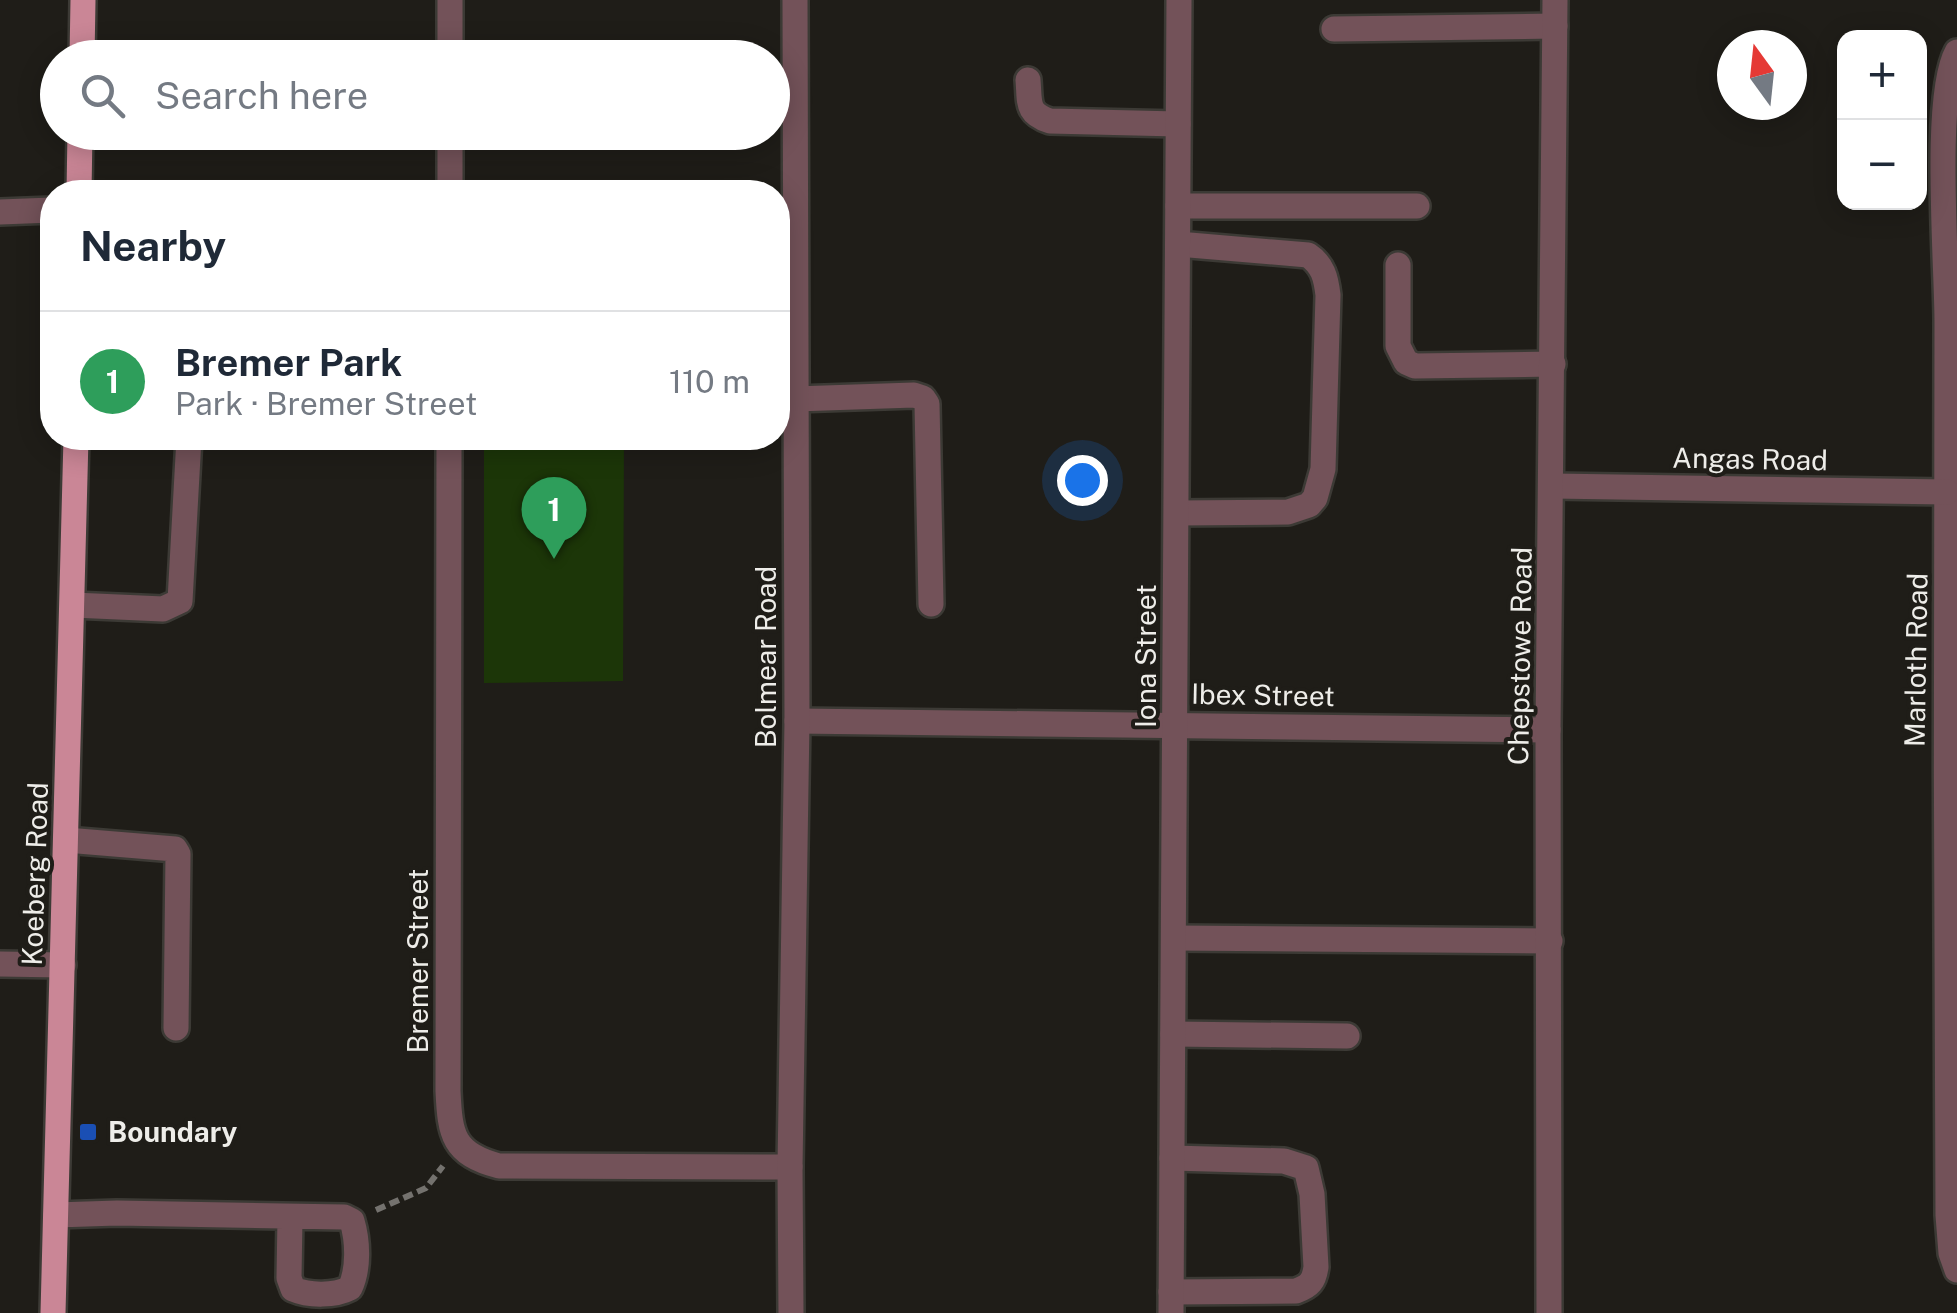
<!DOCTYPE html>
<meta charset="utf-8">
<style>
body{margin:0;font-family:"Public Sans",sans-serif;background:#f6f6f7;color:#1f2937}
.controls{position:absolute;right:30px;top:30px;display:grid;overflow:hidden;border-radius:20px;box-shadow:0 5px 25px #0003}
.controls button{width:90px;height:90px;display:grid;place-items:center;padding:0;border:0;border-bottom:2px solid #e0e1e3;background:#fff;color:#1f2937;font:50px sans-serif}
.compass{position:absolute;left:1717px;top:30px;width:90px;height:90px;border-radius:50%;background:#fff;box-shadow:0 5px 25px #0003;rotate:345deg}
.you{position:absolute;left:1082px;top:480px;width:35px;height:35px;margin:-25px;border:8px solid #fff;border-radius:50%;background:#1a73e8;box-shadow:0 0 0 15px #1a73e833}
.badge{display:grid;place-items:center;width:65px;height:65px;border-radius:50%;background:#111827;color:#fff;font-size:32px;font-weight:700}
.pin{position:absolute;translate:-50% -82px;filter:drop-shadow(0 2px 5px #0008)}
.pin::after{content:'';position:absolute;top:52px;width:35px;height:30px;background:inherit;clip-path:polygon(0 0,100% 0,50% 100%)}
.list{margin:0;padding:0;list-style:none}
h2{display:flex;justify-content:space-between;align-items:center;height:130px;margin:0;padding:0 40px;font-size:42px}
h2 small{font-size:32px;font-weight:400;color:#747a83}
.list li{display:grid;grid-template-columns:65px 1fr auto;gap:30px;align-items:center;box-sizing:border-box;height:140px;padding:0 40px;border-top:2px solid #e0e1e3}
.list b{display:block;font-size:38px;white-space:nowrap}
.list p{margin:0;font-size:32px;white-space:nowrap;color:#747a83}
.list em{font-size:32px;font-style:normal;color:#747a83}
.icon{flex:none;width:55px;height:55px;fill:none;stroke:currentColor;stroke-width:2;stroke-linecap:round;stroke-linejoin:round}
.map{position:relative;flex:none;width:1957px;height:1313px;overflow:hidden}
.search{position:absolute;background:#fff;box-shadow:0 5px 25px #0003;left:40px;top:40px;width:750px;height:110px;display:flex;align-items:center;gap:25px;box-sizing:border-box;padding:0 35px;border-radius:55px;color:#747a83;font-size:38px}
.panel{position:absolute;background:#fff;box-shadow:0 5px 25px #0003;left:40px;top:180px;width:750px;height:270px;border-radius:40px}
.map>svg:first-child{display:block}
.green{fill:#1c3608}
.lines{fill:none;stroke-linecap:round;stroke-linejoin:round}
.minor-casing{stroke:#3c3a35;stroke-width:30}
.major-casing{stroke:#3c3a35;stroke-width:30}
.path{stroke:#74726e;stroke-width:6;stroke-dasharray:10 5;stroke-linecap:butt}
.minor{stroke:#735259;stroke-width:25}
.major{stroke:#ca8696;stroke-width:25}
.transit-dot{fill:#1a4fb4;stroke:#1f1d18;stroke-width:4}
.labels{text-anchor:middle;stroke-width:8;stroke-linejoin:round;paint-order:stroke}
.street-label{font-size:28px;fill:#eeede9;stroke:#1f1d18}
.poi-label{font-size:28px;font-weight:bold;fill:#eeede9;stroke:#1f1d18;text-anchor:start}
</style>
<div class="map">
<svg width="1957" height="1313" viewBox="0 0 1957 1313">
<rect width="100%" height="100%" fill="#1f1d18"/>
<polygon class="green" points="484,438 624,438 623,681 484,683"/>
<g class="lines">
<defs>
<g id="minor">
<polyline points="1334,29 1555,26"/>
<path d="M1957,52C1933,95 1947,264 1947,322C1947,620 1945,917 1948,1215L1951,1253L1957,1270"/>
<polyline points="450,58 450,0"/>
<path d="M1028,80C1030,103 1026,113 1050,121L1178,124"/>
<polyline points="450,192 450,132"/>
<polyline points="1178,206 1417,206"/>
<polyline points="0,212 52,210"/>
<polyline points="1398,265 1398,346 1406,362 1415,366 1553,364"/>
<polyline points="795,399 914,395 923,398 927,404 931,604"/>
<path d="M449,438L448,1091C450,1135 453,1154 499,1166L790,1167"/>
<polyline points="1553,486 1947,492"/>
<path d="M1177,513L1288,512L1309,505L1315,498L1323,469L1328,295C1326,278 1323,265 1308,255L1178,244"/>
<polyline points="73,605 163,609 180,601 189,438"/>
<polyline points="797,721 1548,730"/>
<polyline points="66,840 175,849 178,854 176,1028"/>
<polyline points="1174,938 1550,941"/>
<polyline points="0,964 63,965"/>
<polyline points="1173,1034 1347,1036"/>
<path d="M56,1215L117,1213L344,1217L352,1221C358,1241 359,1269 350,1288C335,1296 309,1296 293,1289L289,1278L290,1218"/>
<path d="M1171,1292L1296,1291C1310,1286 1314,1281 1316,1267L1312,1194L1306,1168L1284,1161L1172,1158"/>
<polyline points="791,1313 790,1167 797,721 795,0"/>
<polyline points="1171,1313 1179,0"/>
<polyline points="1549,1313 1548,730 1555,0"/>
</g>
<g id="major">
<polyline points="82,58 83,0"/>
<polyline points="79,192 80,132"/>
<polyline points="53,1313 76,438"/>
</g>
</defs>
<use href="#minor" class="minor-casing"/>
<use href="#major" class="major-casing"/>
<polyline class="path" points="376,1210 426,1188 443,1166"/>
<use href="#minor" class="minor"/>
<use href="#major" class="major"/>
</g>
<rect class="transit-dot" x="78" y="1122" width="20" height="20" rx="5"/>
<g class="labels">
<g class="street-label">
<text transform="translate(1750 459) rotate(1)" y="10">Angas Road</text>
<text transform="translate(1146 656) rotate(-90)" y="10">Iona Street</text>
<text transform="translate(1520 656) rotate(-89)" y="10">Chepstowe Road</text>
<text transform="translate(766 657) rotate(-90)" y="10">Bolmear Road</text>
<text transform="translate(1916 660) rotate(-89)" y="10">Marloth Road</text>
<text transform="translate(1263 695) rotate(1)" y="10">Ibex Street</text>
<text transform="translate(35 874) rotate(-88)" y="10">Koeberg Road</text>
<text transform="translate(418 961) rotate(-90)" y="10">Bremer Street</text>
</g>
<g class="poi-label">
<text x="108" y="1142">Boundary</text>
</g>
</g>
</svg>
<div class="controls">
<button>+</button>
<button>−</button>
</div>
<svg class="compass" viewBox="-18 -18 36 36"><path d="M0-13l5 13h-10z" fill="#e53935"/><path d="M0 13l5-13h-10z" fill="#747a83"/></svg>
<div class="you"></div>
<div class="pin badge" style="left:554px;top:559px;background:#2e9e5b">1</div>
<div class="search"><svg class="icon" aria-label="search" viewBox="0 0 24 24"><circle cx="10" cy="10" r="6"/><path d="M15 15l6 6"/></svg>Search here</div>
<section class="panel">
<h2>Nearby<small></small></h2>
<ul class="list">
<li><span class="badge" style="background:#2e9e5b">1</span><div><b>Bremer Park</b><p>Park · Bremer Street</p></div><em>110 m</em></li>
</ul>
</section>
</div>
